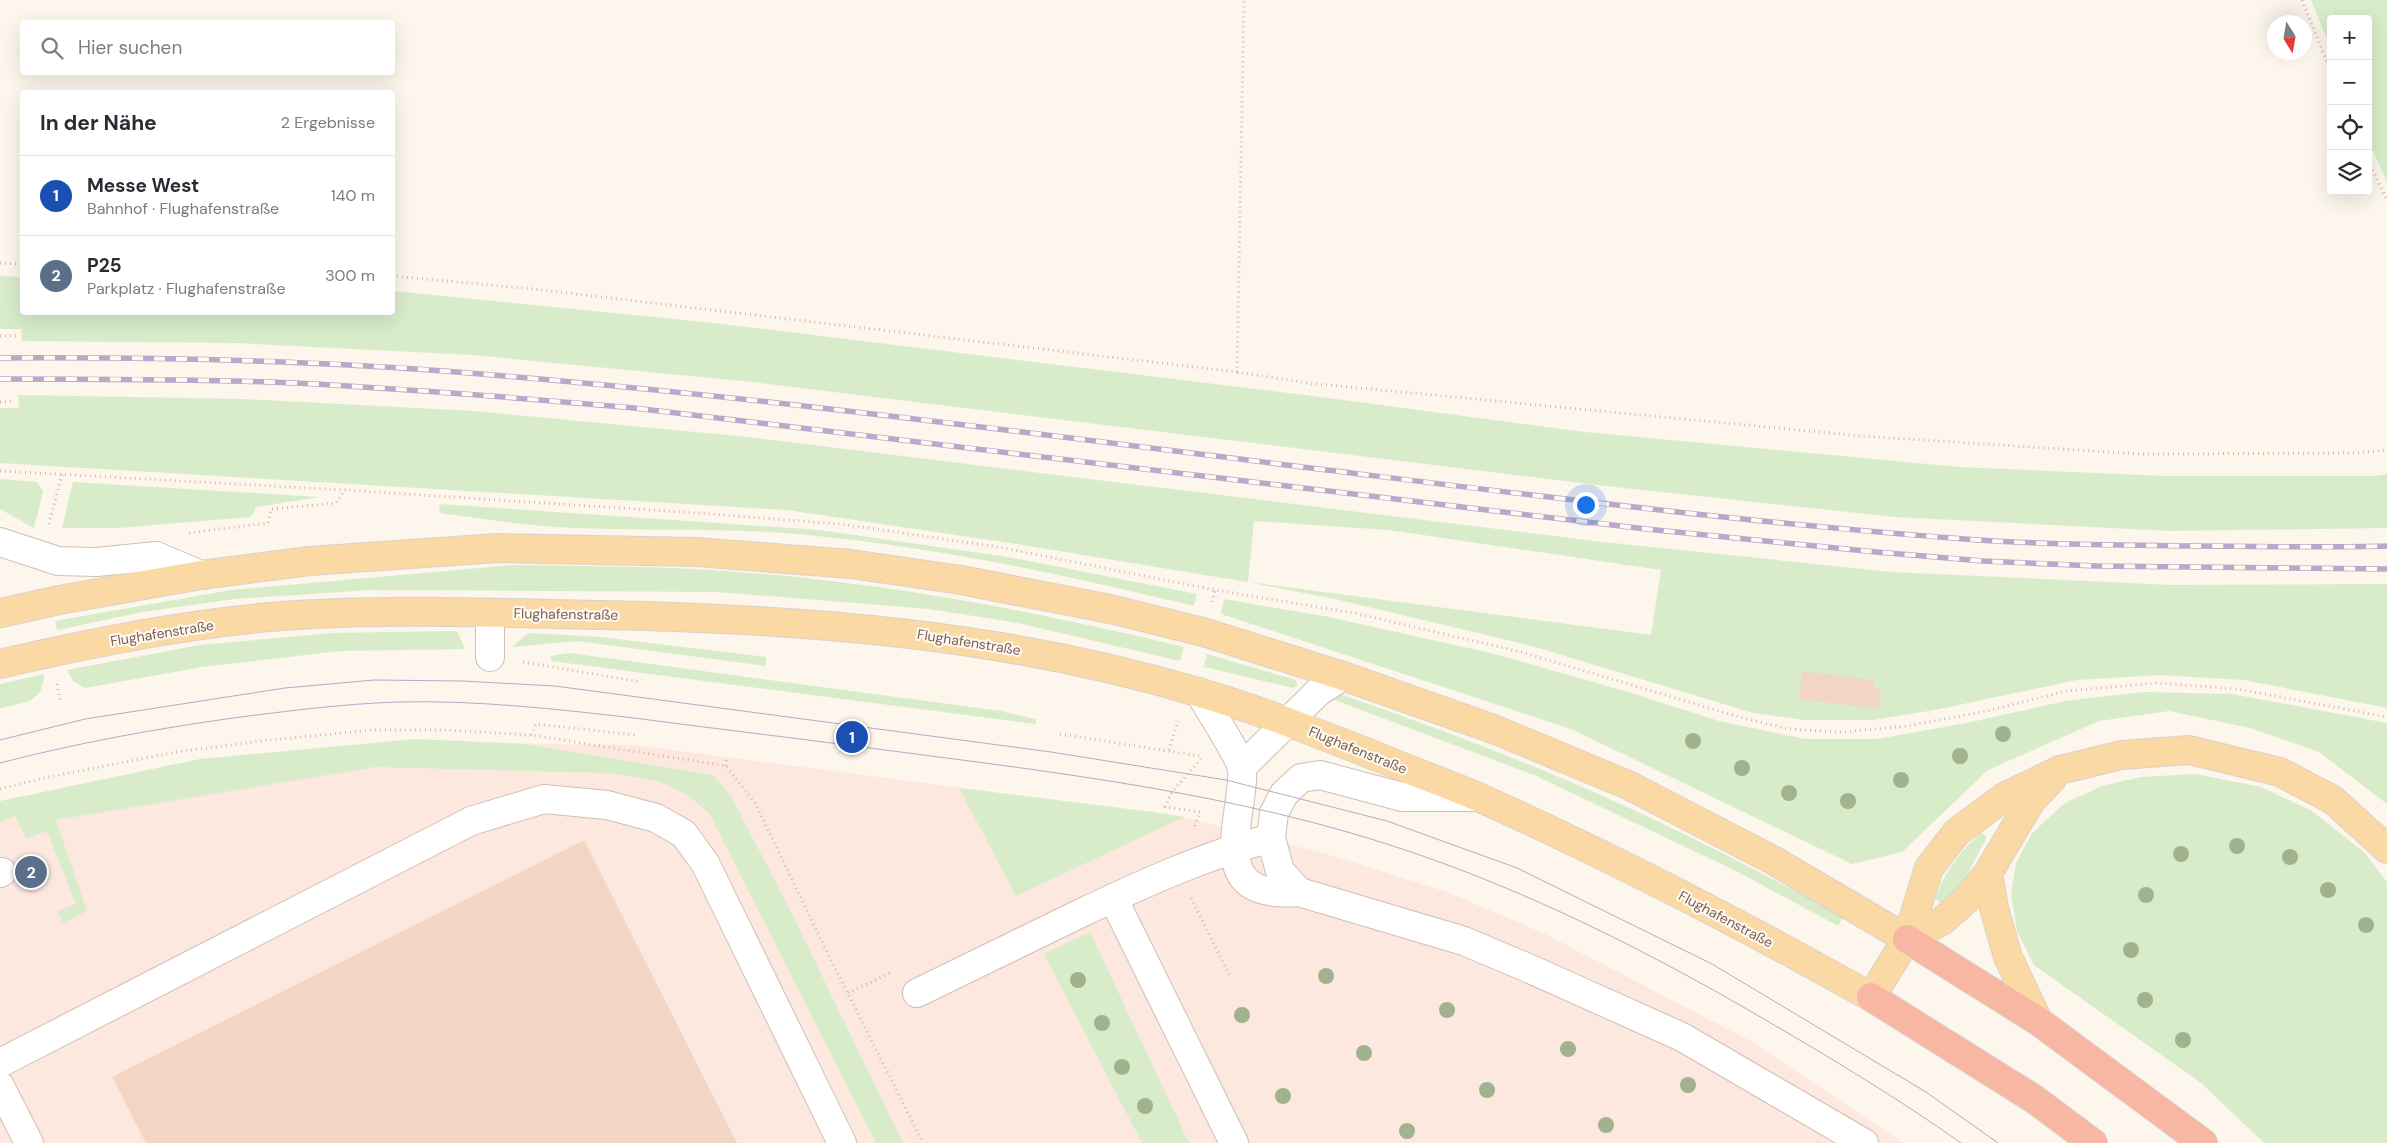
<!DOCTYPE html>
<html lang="de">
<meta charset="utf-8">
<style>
body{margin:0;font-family:"DM Sans",sans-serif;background:#f2f2f3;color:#2b2b33}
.controls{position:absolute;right:15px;top:15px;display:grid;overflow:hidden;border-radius:5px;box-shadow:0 5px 20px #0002}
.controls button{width:45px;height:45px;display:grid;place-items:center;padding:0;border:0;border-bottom:1px solid #e1e1e2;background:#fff;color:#2b2b33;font:25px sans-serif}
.compass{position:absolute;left:2267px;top:15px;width:45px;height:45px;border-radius:50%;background:#fff;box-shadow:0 5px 20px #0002;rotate:169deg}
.you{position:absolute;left:1585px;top:504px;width:18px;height:18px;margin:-12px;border:4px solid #fff;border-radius:50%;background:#1a73e8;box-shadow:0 0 0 8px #1a73e833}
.badge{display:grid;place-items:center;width:32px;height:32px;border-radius:50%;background:#e76f51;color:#fff;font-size:16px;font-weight:700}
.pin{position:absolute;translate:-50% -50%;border:2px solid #fff;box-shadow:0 1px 5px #0006}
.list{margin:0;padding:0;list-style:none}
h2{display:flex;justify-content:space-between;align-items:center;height:65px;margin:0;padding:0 20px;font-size:21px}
h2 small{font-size:16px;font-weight:400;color:#7c7c81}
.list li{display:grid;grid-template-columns:32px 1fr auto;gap:15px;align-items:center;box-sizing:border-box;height:80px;padding:0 20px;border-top:1px solid #e1e1e2}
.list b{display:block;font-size:19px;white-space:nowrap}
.list p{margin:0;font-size:16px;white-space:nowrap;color:#7c7c81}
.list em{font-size:16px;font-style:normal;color:#7c7c81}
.icon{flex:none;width:28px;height:28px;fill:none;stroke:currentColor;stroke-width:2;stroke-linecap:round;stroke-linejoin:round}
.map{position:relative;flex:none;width:2387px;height:1143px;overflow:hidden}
.search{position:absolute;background:#fff;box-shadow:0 5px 20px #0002;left:20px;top:20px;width:375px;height:55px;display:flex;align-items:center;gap:12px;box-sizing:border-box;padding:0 18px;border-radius:5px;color:#7c7c81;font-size:19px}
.panel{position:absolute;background:#fff;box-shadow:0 5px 20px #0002;left:20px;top:90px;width:375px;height:225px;border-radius:5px}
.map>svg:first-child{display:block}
.commercial{fill:#fde8e0}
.green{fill:#d8ecc9;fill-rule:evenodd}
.building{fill:#f3d5c3}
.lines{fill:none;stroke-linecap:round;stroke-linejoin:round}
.minor-casing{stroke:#d1beb0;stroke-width:30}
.major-casing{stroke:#dad1cd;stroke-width:30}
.highway-casing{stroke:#dad1cd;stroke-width:30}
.path{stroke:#d9b8a5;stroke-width:3;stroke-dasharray:1 4;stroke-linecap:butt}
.minor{stroke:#fff;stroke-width:28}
.major{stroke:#fbd9a5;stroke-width:28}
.highway{stroke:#f7b7a3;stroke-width:28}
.tram{stroke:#b9a8c9;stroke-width:1}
.rail-casing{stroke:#b9a8c9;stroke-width:5.5}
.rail{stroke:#fffaf3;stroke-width:4;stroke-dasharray:11;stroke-linecap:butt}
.tree{fill:#a0b28e}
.labels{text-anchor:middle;stroke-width:4;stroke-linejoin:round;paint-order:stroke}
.street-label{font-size:14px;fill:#7a5c4d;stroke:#fffaf3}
</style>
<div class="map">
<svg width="2387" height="1143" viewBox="0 0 2387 1143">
<rect width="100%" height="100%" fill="#fdf6ec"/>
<polygon class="commercial" points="420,742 634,745 1184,817 1330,855 1447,892 1545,934 1754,1043 1904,1143 0,1143 0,807"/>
<g class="green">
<polygon points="2311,0 2387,0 2387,182 2368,140 2368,19 2331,19 2331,49"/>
<polygon points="0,276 22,277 22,312 392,312 393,291 714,323 1305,395 1585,432 1959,467 2165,476 2374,476 2387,474 2387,528 2170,531 1895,517 1606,486 752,382 473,355 236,343 22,341 21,329 0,329"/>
<path d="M18,395L244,399L474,411L748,437L1603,542L1892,572L2172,585L2387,584V708L2244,680L2159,675L2077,680L1935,710L1873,720H1805L1753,713L1532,646L1335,599L1247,582L1017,544L787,510L0,463V408H19ZM1254,521L1389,530L1661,570L1651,635L1248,582Z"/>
<polygon points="0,479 37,482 43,491 34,528 0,509"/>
<polygon points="73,482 319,497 256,507 251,517 118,528 62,528"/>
<path d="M439,504L819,530L1008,557L1197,594L1194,606C1059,573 922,544 783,533C714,528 646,531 577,528C531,527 485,519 440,513Z"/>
<path d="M513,565C573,566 634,566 694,569C860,578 1023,608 1184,647L1180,661L1018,623L929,609L717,592L370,590L234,599L143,612L57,630L55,621L231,590Z"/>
<polygon points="1224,599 1329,617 1495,654 1628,692 1719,721 1805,739 1877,739 1967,723 2065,701 2143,692 2232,694 2387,723 2387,804 2319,752 2250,728 2169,711 2099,721 1988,770 1902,852 1852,864 1571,729 1221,614"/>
<polygon points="457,631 465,649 340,651 202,667 85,688 73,681 67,670 200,645 332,633"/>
<polygon points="528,633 601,637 766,657 766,666 577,641 512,647"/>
<polygon points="569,653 1001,711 1036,719 1036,724 551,661 551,656"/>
<polygon points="1207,654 1296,680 1297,686 1293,688 1204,667"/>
<path d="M44,674C43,704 24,702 0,708V684Z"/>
<path d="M1342,695C1448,731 1554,772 1655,820C1719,850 1781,884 1844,916L1838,926L1738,872L1534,775L1332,699L1333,696Z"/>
<polygon points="416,739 526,744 713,775 731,796 791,912 903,1143 876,1143 709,813 686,794 658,781 611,773 375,767 56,820 87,911 63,923 57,911 76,904 47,831 26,839 15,816 0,822 0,801 200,759"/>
<polygon points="2195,774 2261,787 2312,811 2365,853 2387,882 2387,1143 2264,1143 2201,1083 2034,965 2017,931 2011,895 2016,863 2032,833 2065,803 2102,786 2141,777"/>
<polygon points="959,788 1153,812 1184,817 1016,896"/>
<path d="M1981,832L1987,837L1960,888L1945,905L1935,899C1947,868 1958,855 1981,832Z"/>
<polygon points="1090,932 1189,1143 1142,1143 1044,954"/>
</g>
<g class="building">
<polygon points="1802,671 1874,680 1873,688 1881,689 1878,709 1799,699"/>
<polygon points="584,840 737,1143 146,1143 112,1077"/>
</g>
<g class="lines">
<defs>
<g id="minor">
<polyline points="0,542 58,561 97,562 156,556 201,575"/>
<polyline points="490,613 490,657"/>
<path d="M1199,692C1207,706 1240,757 1242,769C1243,778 1241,790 1240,799C1232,855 1224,898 1299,892L1464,941L1528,968L1682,1037L1864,1143"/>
<polyline points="1242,767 1318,692 1343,676"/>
<polyline points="0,873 2,872"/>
<polyline points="1299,892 1280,871 1271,838 1274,813 1284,794 1301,778 1320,775 1402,797 1476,797"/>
<polyline points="1113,898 1234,1143"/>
<path d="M917,993C970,967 1024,941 1077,915C1140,885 1203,856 1271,838"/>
<polyline points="0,1063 471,821 544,799 607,805 656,818 684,834 705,863 842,1143"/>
<polyline points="0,1086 29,1143"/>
</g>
<g id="major">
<polyline points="0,613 59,600 201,575 310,561 497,548 696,552 851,564 961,580 1110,609 1203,632 1343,676 1496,730 1628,785 1771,859 1907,939"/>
<path d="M0,664C89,643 180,625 270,617C381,608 492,613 603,615C803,619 1002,634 1194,691C1257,709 1317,733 1378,757C1411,771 1445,783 1478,797C1612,857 1743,925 1871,997L1907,939L1929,868L1957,832L2004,797L2060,770L2121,755L2189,750L2280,772L2333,800L2387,849"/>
<polyline points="1988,873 1994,908 2008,957 2038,1021"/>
<polyline points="1907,939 1942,921 1965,901 1988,873 2031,801 2052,779"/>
</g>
<g id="highway">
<polyline points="1907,939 2038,1021 2203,1143"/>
<polyline points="1871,997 2034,1099 2093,1143"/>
</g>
</defs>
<use href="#minor" class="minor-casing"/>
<use href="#major" class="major-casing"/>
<use href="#highway" class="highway-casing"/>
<g class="path">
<polyline points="2302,0 2331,72"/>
<polyline points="2368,161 2387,200"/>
<polyline points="0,263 22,264"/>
<polyline points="392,276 534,289 1237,372 1244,0"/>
<polyline points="0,336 16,336"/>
<polyline points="1237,372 1308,383 1861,436 2139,454 2357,453 2387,450"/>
<polyline points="0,402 12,401"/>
<polyline points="0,471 345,490 698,513 840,524 999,547 1215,590 1354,613 1521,652 1743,718 1789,729 1842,732 1907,726 1987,711 2066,691 2156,683 2238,689 2387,717"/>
<polyline points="49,524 62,474"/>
<polyline points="189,533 268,523 271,509 336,503 345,490"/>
<polyline points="1212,602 1215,590"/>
<polyline points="523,662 641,682"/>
<polyline points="57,684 60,702"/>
<polyline points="1060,734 1200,756"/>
<polyline points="531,735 536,724 635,735"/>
<polyline points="1169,750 1178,721"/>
<polyline points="726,766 726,758"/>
<polyline points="0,789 44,778 176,752 270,740 372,730 445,730 531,735 726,766 755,803 830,958 923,1143"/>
<polyline points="1195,826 1200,812 1165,807 1172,792 1201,759"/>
<polyline points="1191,898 1230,976"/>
<polyline points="848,993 892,972"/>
</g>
<use href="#minor" class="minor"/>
<use href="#major" class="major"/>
<use href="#highway" class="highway"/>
<g class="tram">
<polyline points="0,740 85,719 285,688 374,680 462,681 555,686 1051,752 1226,780 1387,821 1517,868 1712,964 1926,1092 1998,1143"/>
<path d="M0,763C77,743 155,729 233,718C288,711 342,704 397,702C476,700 556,709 634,718C702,727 770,735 839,744C1004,766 1176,784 1337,829C1491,872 1631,941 1769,1022C1834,1060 1899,1099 1961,1143"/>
</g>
<defs>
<g id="rail">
<path d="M0,358C156,357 313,360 469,373C754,396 1036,434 1319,469C1538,496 1757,524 1978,540C2050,545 2122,545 2194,546C2259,546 2323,548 2387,546"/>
<path d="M0,379C98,379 197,379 295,383C408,389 521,398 634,408L1646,529L1876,552L1983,561L2096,566L2387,569"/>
</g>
</defs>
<use href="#rail" class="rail-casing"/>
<use href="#rail" class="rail"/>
</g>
<g class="tree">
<circle cx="2003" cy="734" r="8"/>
<circle cx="1693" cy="741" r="8"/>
<circle cx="1960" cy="756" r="8"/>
<circle cx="1742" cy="768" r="8"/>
<circle cx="1901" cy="780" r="8"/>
<circle cx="1789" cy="793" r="8"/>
<circle cx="1848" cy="801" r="8"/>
<circle cx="2237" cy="846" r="8"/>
<circle cx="2181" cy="854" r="8"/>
<circle cx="2290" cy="857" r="8"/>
<circle cx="2328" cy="890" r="8"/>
<circle cx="2146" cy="895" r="8"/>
<circle cx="2366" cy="925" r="8"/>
<circle cx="2131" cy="950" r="8"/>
<circle cx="1326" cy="976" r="8"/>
<circle cx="1078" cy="980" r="8"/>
<circle cx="2145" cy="1000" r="8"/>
<circle cx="1447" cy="1010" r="8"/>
<circle cx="1242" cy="1015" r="8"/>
<circle cx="1102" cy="1023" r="8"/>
<circle cx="2183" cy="1040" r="8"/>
<circle cx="1568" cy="1049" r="8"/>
<circle cx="1364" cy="1053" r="8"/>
<circle cx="1122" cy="1067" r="8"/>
<circle cx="1688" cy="1085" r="8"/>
<circle cx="1487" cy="1090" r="8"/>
<circle cx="1283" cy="1096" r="8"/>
<circle cx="1145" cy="1106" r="8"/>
<circle cx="1606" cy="1125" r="8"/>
<circle cx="1407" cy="1131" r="8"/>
</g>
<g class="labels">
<g class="street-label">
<text transform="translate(566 614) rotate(1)" y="5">Flughafenstraße</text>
<text transform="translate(162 633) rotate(-9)" y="5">Flughafenstraße</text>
<text transform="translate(969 642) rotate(9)" y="5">Flughafenstraße</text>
<text transform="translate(1358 750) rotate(22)" y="5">Flughafenstraße</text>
<text transform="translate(1726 919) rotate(28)" y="5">Flughafenstraße</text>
</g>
</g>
</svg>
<div class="controls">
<button>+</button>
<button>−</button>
<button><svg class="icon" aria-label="locate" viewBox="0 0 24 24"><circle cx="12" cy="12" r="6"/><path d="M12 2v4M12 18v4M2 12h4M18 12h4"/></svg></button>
<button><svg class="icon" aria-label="layers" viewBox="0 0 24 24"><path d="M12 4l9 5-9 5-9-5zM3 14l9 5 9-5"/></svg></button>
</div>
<svg class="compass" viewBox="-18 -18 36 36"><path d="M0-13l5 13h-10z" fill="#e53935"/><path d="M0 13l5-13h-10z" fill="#7c7c81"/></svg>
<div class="you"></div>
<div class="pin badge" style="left:852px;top:737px;background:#1a4fb4">1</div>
<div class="pin badge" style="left:31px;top:872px;background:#5c6f8a">2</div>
<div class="search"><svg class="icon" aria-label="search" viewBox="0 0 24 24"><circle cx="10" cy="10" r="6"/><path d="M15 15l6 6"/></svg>Hier suchen</div>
<section class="panel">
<h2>In der Nähe<small>2 Ergebnisse</small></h2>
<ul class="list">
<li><span class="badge" style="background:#1a4fb4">1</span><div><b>Messe West</b><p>Bahnhof · Flughafenstraße</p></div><em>140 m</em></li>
<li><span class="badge" style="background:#5c6f8a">2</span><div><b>P25</b><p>Parkplatz · Flughafenstraße</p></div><em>300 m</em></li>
</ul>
</section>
</div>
